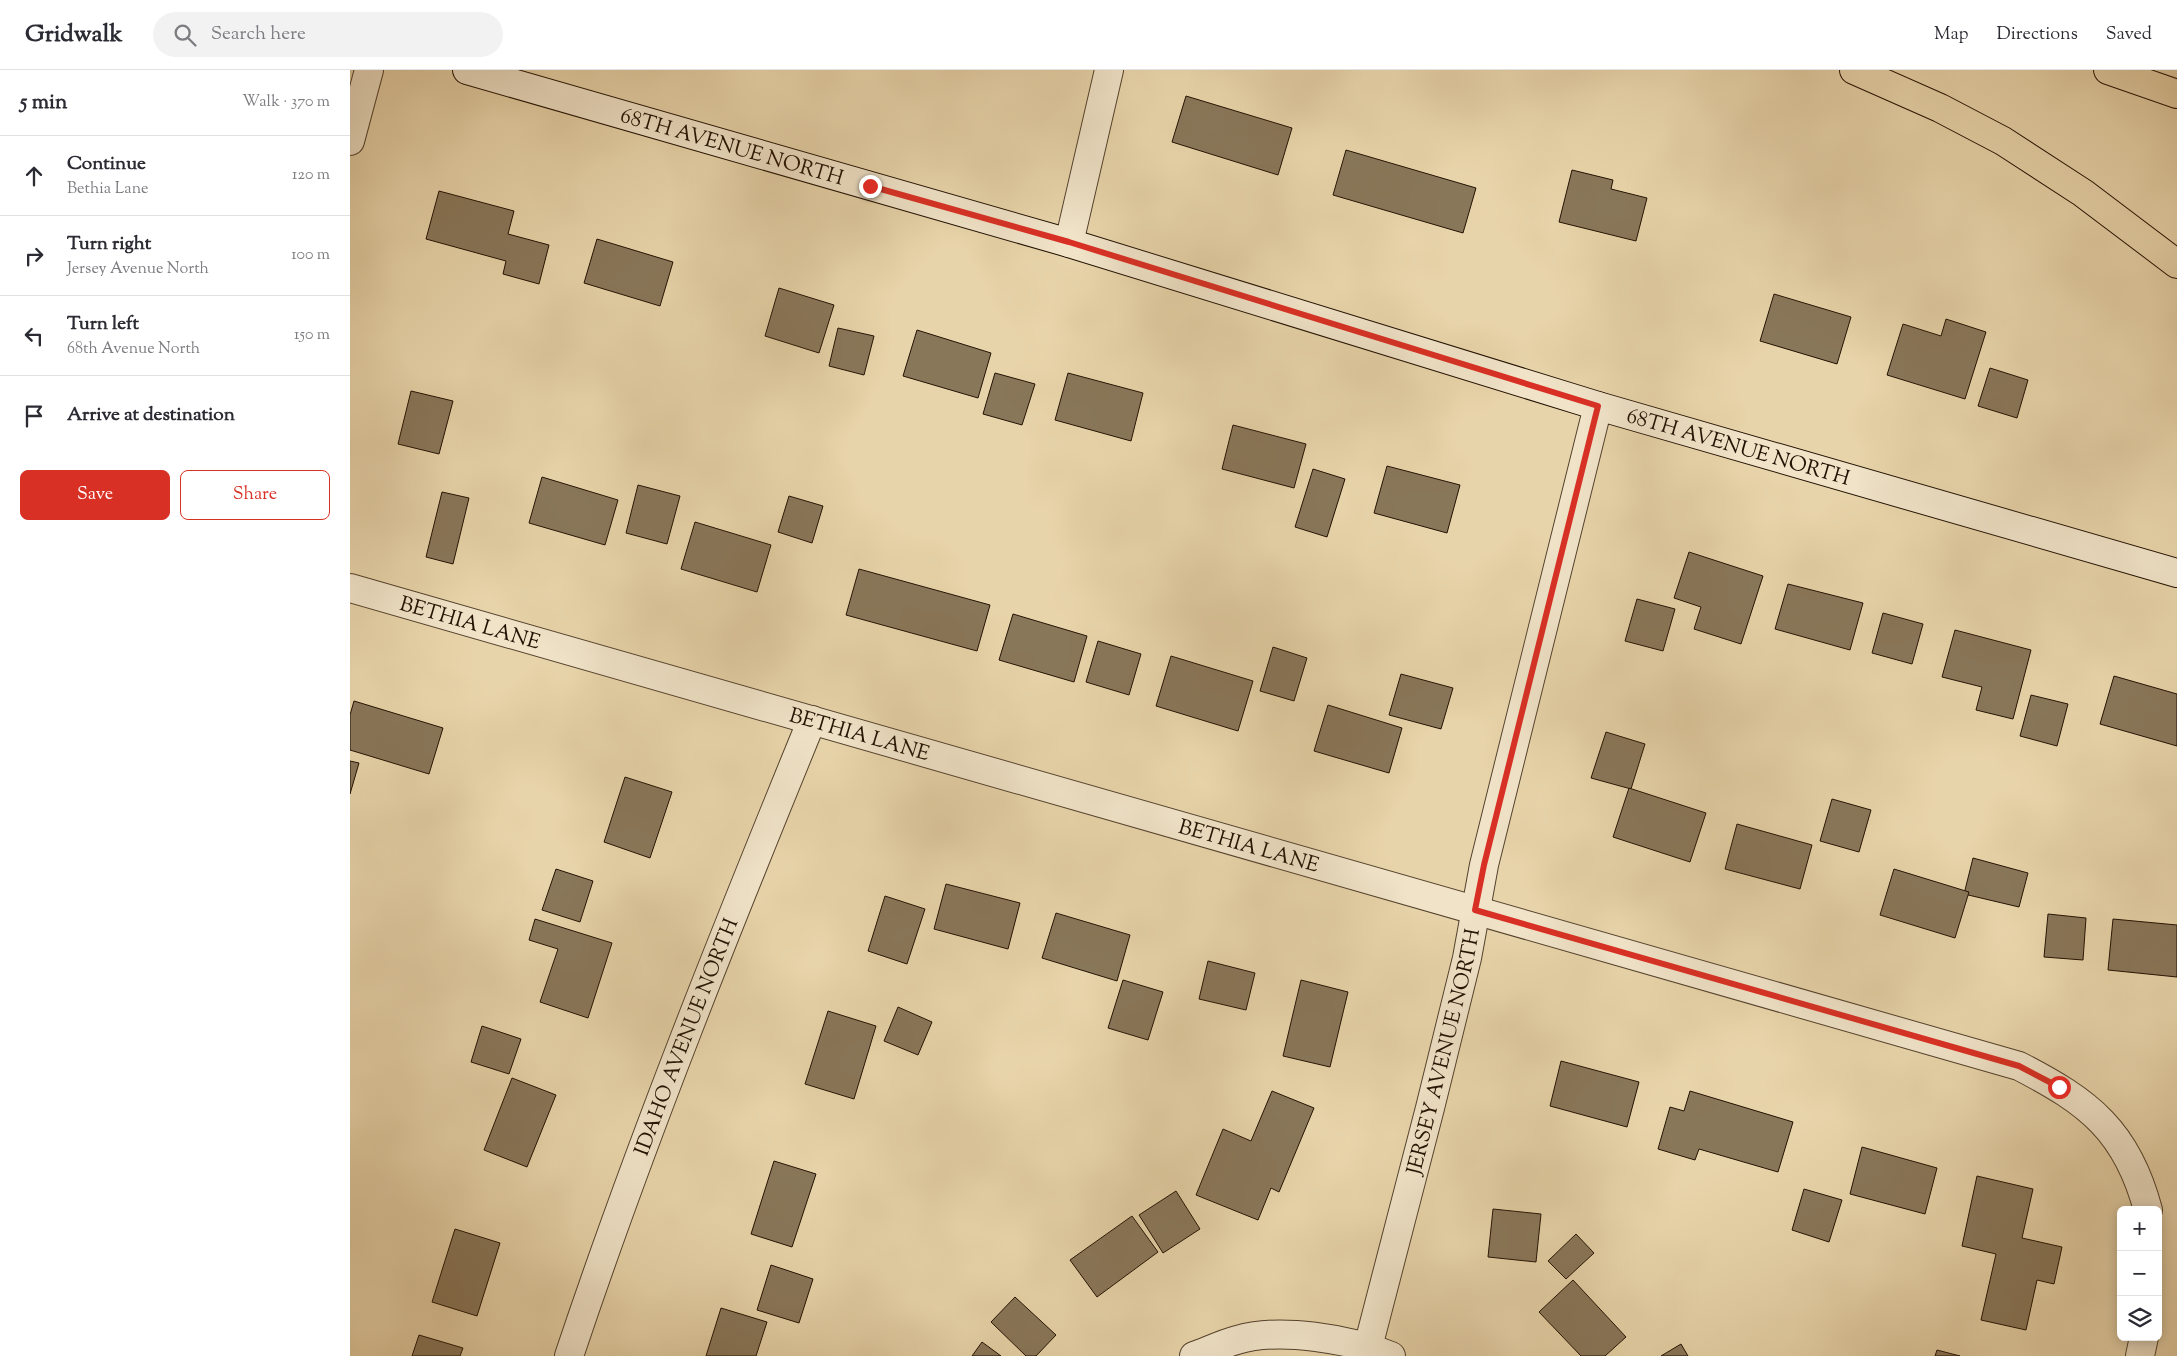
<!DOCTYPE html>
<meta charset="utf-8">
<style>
body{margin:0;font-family:"Sorts Mill Goudy",serif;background:#f2f2f3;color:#2b2b33}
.controls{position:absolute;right:15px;bottom:15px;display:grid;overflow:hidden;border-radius:8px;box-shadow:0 2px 12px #0003}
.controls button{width:45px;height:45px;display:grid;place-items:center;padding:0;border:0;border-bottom:1px solid #e1e1e2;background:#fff;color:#2b2b33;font:25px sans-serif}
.stop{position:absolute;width:15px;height:15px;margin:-11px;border:4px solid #d93025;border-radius:50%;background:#fff}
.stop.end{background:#d93025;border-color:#fff;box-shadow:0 1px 5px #0008}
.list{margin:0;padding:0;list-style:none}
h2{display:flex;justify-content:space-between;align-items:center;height:65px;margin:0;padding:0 20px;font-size:21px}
h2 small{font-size:16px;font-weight:400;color:#7c7c81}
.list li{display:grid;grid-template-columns:32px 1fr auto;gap:15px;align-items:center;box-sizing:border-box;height:80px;padding:0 20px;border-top:1px solid #e1e1e2}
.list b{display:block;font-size:19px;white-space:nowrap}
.list p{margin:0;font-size:16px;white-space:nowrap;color:#7c7c81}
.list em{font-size:16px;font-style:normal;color:#7c7c81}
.actions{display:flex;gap:10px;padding:15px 20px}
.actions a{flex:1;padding:11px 0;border:1px solid #d93025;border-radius:8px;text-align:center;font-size:18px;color:#d93025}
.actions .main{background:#d93025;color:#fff}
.icon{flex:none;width:28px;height:28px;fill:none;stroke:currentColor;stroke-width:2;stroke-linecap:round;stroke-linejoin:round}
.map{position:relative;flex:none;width:1827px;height:1286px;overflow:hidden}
header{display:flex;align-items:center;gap:30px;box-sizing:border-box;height:70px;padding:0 25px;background:#fff;border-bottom:1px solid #e1e1e2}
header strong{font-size:24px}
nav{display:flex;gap:28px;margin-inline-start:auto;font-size:18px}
.search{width:350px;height:45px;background:#f2f2f3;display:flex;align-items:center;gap:12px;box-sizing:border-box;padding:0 18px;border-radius:28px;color:#7c7c81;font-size:19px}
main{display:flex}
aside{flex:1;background:#fff}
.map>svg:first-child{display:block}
.building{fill:#89775a;stroke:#231203}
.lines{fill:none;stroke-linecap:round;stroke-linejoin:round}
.street-casing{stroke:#54422d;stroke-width:30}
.secondary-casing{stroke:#231203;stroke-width:30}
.highway-casing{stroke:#231203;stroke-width:30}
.street{stroke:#f0e3c8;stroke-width:28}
.secondary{stroke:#f0e3c8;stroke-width:28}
.highway{stroke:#e8d4aa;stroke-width:28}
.route{stroke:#d93025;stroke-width:6}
.labels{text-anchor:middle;stroke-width:4;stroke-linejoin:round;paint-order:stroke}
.street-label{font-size:21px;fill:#231203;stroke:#f0e3c8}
</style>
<header>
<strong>Gridwalk</strong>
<div class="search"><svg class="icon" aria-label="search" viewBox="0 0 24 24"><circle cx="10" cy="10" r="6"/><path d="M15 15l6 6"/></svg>Search here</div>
<nav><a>Map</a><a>Directions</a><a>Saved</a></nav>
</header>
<main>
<aside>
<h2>5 min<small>Walk · 370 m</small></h2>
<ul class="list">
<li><svg class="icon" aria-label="ahead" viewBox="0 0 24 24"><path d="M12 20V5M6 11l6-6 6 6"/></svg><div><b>Continue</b><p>Bethia Lane</p></div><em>120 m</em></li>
<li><svg class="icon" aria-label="right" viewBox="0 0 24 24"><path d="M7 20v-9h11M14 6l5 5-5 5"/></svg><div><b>Turn right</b><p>Jersey Avenue North</p></div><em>100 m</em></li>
<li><svg class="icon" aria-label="left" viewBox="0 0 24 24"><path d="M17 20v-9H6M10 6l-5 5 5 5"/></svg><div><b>Turn left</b><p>68th Avenue North</p></div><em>150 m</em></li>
<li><svg class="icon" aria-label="arrive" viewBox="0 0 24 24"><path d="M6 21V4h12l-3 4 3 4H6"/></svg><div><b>Arrive at destination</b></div></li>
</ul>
<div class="actions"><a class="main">Save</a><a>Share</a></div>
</aside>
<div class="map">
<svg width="1827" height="1286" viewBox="0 0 1827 1286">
<rect width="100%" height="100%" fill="#e8d4aa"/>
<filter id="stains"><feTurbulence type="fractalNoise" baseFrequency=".004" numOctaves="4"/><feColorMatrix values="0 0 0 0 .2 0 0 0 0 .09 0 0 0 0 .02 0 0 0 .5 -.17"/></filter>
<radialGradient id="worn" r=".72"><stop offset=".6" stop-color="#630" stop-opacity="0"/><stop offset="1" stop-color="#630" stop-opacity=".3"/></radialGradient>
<g class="building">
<polygon points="836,26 942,58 928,105 822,72"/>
<polygon points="996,80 1126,118 1113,163 983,125"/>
<polygon points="1222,100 1263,110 1261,119 1297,128 1286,171 1209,152"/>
<polygon points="89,121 164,141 158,164 199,175 189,214 153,204 156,191 76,169"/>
<polygon points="247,169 323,192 310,236 234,213"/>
<polygon points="429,218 484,235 469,283 415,266"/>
<polygon points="1424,224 1501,247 1487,294 1410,271"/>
<polygon points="1596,249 1636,262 1615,329 1537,305 1553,254 1591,266"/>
<polygon points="488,258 524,266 514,305 479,296"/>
<polygon points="567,260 641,283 628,328 553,306"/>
<polygon points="1640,298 1678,310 1667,348 1628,336"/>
<polygon points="645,303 685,314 672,355 633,344"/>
<polygon points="718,303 793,323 781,371 705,350"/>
<polygon points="61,321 103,331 89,384 48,374"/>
<polygon points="883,355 956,374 944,418 872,399"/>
<polygon points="1037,396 1110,415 1097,463 1024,443"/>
<polygon points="963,399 995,409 977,467 945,457"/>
<polygon points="192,407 268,430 255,475 179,453"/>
<polygon points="288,415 330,426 317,474 276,463"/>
<polygon points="92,422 119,428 103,494 76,487"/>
<polygon points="439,426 473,436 462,473 428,462"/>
<polygon points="345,452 421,475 407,522 331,499"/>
<polygon points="1339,482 1413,506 1391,574 1344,559 1351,537 1324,528"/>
<polygon points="509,499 640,535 627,581 496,545"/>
<polygon points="1438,514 1513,533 1500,580 1425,559"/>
<polygon points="1287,529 1325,539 1313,581 1275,571"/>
<polygon points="1533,543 1573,554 1562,594 1522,583"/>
<polygon points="663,544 737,566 724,612 649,590"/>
<polygon points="1605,560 1681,580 1663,649 1626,640 1632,617 1592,607"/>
<polygon points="748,571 791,584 779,625 736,612"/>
<polygon points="923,577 957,588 944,631 910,621"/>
<polygon points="821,586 903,611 888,661 806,636"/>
<polygon points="1051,604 1103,618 1091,659 1039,645"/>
<polygon points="1764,606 1827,624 1827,676 1750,654"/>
<polygon points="1681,625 1718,634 1707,676 1670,666"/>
<polygon points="4,631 93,658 79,704 0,680 0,645"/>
<polygon points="978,635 1052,658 1039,703 964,681"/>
<polygon points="1256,662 1295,674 1281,719 1241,708"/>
<polygon points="0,691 9,693 0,724"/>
<polygon points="275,707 322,722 300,788 254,772"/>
<polygon points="1279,718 1356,743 1340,792 1263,767"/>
<polygon points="1482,729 1521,740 1509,782 1470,771"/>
<polygon points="1387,754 1462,775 1450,819 1375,799"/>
<polygon points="1623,788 1678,803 1669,837 1614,824"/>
<polygon points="206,799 243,811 230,852 192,840"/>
<polygon points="1544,799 1619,822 1605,868 1530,845"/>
<polygon points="596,814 670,833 658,879 584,859"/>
<polygon points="535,826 575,839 557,894 518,881"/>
<polygon points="706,843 780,865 767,911 692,888"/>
<polygon points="1698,844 1736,848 1733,890 1694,887"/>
<polygon points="185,849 262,873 238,948 190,932 208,879 179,870"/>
<polygon points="1763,849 1827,855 1827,907 1758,900"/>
<polygon points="858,891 905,903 896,940 849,929"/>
<polygon points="773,910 813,922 798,970 758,958"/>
<polygon points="951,910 998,922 980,997 933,986"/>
<polygon points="548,937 582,952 568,985 534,971"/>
<polygon points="478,941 526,956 504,1029 455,1014"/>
<polygon points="132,956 171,969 159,1004 121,992"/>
<polygon points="1211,991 1289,1012 1277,1057 1200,1036"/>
<polygon points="162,1008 206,1025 177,1097 134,1080"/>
<polygon points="922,1021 964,1038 929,1122 921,1118 908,1150 846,1125 873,1059 901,1071"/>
<polygon points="1340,1021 1443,1052 1428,1102 1349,1079 1345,1090 1308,1079 1320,1037 1334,1041"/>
<polygon points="1512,1077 1587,1098 1575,1144 1500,1124"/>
<polygon points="424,1091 466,1104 442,1177 401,1164"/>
<polygon points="1627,1106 1683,1119 1672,1168 1712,1177 1704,1214 1687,1210 1676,1260 1631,1250 1646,1184 1612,1176"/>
<polygon points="1454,1119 1492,1130 1479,1172 1442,1160"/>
<polygon points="826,1121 850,1159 813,1183 789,1145"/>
<polygon points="1143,1139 1191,1144 1186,1192 1138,1187"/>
<polygon points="782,1146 808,1182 747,1227 720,1190"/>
<polygon points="105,1159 150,1173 127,1246 82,1232"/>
<polygon points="1226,1164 1244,1183 1216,1209 1198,1191"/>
<polygon points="421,1195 463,1209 449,1253 407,1240"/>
<polygon points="1223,1210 1276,1267 1255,1286 1231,1286 1189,1242"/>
<polygon points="665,1227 706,1265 686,1286 676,1286 641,1252"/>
<polygon points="371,1238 417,1252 406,1286 356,1286"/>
<polygon points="69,1265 113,1278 110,1286 62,1286"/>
<polygon points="632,1272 651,1286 622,1286"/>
<polygon points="1331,1274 1338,1286 1311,1286"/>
<polygon points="1587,1280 1610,1286 1585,1286"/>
</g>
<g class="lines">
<defs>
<g id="street">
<polyline points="0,71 19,0"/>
<polyline points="719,173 759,0"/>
<path id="s1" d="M0,518L1669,996C1739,1032 1777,1061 1798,1140"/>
<path id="s2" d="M1018,1277L1080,1038L1117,888L1134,795L1248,336"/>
<path id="s3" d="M219,1286C291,1071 376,860 462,650"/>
<path d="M844,1286C858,1281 872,1274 887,1270C929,1257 1000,1269 1041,1286"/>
<polyline points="1790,1286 1794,1267"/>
</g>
<g id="secondary">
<path id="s4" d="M117,0L719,173L1248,336L1827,503"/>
</g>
<g id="highway">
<polyline points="1504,0 1590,38 1653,71 1733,123 1827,194"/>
<polyline points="1758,0 1827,24"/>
</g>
</defs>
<use href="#street" class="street-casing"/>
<use href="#secondary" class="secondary-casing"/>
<use href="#highway" class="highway-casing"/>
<use href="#street" class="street"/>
<use href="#secondary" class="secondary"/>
<use href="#highway" class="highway"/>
</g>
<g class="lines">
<polyline class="route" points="520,116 719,172 1248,336 1134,795 1125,840 1669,996 1709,1017"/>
</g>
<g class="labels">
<g class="street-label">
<text dy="7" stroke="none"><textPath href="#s4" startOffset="276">68TH AVENUE NORTH</textPath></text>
<text dy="7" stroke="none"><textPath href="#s4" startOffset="1326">68TH AVENUE NORTH</textPath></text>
<text dy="7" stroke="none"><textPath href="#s1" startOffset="125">BETHIA LANE</textPath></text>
<text dy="7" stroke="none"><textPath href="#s1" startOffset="530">BETHIA LANE</textPath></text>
<text dy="7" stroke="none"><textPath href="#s1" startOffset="935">BETHIA LANE</textPath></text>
<text dy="7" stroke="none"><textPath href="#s3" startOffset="340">IDAHO AVENUE NORTH</textPath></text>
<text dy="7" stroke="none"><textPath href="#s2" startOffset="305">JERSEY AVENUE NORTH</textPath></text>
</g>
</g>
<rect width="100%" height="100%" filter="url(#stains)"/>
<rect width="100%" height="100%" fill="url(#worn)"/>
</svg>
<div class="controls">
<button>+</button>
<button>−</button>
<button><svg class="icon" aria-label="layers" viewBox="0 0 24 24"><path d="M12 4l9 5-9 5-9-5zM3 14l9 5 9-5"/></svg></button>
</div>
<div class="stop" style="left:1709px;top:1017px"></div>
<div class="stop end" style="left:520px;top:116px"></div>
</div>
</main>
